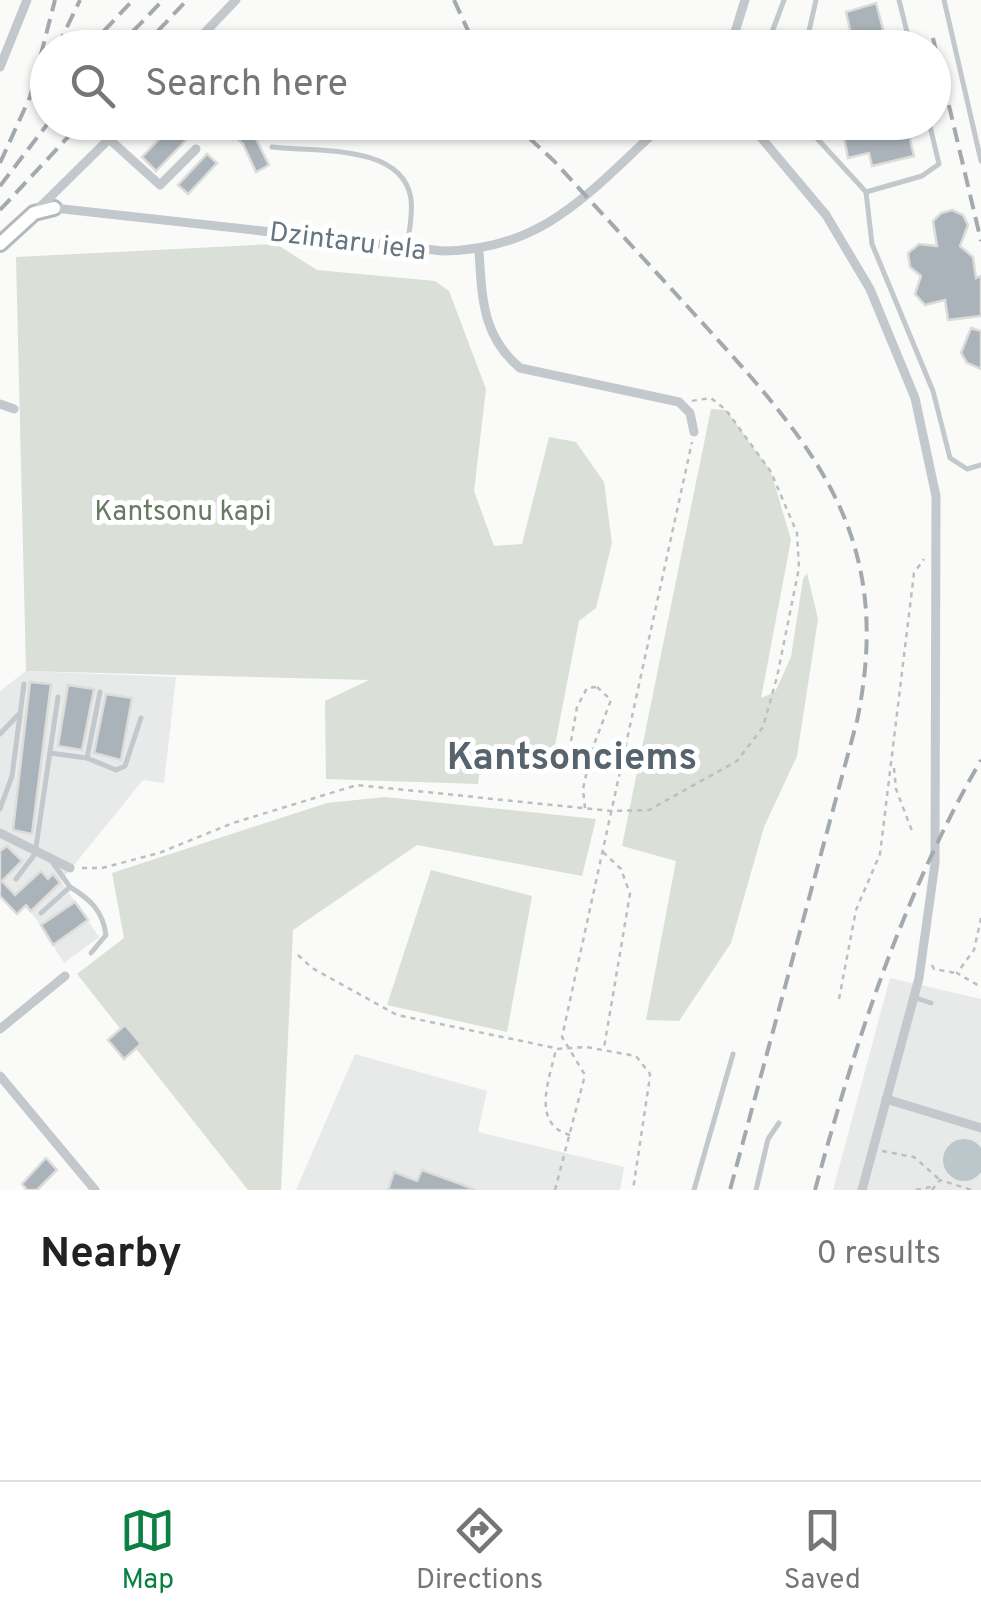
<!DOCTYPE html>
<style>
body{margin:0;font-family:Overpass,sans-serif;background:#f2f2f2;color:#222}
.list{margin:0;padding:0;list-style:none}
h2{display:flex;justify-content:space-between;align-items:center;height:130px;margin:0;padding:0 40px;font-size:42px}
h2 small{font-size:32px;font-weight:400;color:#767676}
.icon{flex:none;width:55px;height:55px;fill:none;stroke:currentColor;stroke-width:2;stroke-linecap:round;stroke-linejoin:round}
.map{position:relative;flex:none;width:981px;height:1190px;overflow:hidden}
.search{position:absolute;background:#fff;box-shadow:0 2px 8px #0004;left:30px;right:30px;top:30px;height:110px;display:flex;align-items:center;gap:25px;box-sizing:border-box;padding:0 35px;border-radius:55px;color:#767676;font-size:38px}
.sheet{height:290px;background:#fff}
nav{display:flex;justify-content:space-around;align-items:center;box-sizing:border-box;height:140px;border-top:2px solid #e0e0e0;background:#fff;font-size:28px;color:#767676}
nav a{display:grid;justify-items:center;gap:5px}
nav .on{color:#0b8043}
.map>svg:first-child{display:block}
.built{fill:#e8e9e9}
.green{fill:#dadfd7}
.water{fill:#bbc7cb}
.building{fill:#aab3b9;stroke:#dcdcda;stroke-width:2.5}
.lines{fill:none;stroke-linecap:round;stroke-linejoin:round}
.secondary-casing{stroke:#b3babf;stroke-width:18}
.path{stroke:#bbbfc2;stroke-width:2.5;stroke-dasharray:5 5;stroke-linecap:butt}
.lane{stroke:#c3c8cc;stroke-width:5}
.street{stroke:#c3c8cc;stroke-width:9}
.secondary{stroke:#fff;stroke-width:12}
.rail{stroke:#a2aab0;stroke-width:4;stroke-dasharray:15 8;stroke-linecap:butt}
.labels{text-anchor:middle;stroke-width:10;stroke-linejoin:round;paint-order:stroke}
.street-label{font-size:28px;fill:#657683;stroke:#fff}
.park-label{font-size:28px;fill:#687a64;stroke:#fff}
.district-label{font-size:38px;font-weight:bold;fill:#57646e;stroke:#fff}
</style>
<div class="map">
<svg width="981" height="1190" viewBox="0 0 981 1190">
<rect width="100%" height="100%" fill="#fafaf8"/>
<g class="built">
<polygon points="26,671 176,677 164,783 143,780 61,881 99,937 64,963 35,917 0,884 0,691"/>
<polygon points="890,978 981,999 981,1190 833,1190"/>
<polygon points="355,1054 487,1091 478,1132 624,1167 620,1190 296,1190"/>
</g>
<g class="green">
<path d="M276,244L317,270L435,281L449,291L486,389L474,491L494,546L522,544L549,437L576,442L604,482L612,543L596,608L579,621L552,761C525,769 514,768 492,751L482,756L478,784L326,779L325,701L369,680L26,671L16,257Z"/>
<polygon points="711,409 726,410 771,472 791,540 761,698 775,692 791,657 803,579 807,573 818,619 797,756 764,827 731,943 679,1021 646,1020 676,861 622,846"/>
<polygon points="385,797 596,819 582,876 417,845 293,930 281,1190 248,1190 77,974 124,938 112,873 327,803"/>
<polygon points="431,870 532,896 507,1032 387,1005"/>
</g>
<circle class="water" cx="964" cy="1160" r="21"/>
<g class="building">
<polygon points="876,3 888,48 854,48 846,12"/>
<polygon points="841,122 906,122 914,156 872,166 869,153 848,158"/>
<polygon points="175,123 189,137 156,171 142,157"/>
<polygon points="242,125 255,137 269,165 256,172 243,144 232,134"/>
<polygon points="207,154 217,163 188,194 178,185"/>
<polygon points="952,210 963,215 968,225 960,246 973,257 976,278 981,276 981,316 948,320 945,300 925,305 915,294 921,276 910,267 908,253 919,244 937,246 933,221 941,213"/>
<polygon points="971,328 981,331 981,369 967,363 961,353"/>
<polygon points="30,682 51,684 32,834 13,830"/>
<polygon points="68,685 94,689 82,750 58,746"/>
<polygon points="106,694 132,698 121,760 94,753"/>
<polygon points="7,846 22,861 2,881 15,895 41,871 48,879 53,874 60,883 31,911 26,905 17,914 0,896 0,851"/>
<polygon points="75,902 88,920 53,945 41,925"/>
<polygon points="125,1025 141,1044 124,1059 108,1040"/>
<polygon points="46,1158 57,1170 37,1190 27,1190 22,1184"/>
<polygon points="422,1170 474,1189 474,1190 388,1190 394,1172 417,1181"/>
</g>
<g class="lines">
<defs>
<polyline id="secondary" points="0,244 34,213 54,208"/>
</defs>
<use href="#secondary" class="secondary-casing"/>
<g class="path">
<polygon points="597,687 611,700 590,755 578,758 570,747 577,707 587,688"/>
<polyline points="894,768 896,789 912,831"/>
<polyline points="585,808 583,789 590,757"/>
<polyline points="603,852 621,869 630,894 604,1048"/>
<polyline points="82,868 102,868 159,853 233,823 357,785 611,811 649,810 737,761 763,727 777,677 799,568 797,533 771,472 726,410 711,398 691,401"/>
<polyline points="981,918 974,950 957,973 981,987"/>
<polyline points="298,955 312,968 397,1015 555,1048"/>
<polyline points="932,965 934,969 956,973"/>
<polyline points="839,999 856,910 880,854 914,573 924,559"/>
<path d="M570,1135C530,1124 550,1078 556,1049L586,1047L636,1056L650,1074L649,1083L633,1190"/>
<polyline points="882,1151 914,1157 940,1180"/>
<polyline points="555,1190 585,1075 562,1037 692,442"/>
<polyline points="916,1190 931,1187"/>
<polyline points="932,1190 940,1180 972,1190"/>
</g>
<g class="lane">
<polyline points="899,0 911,48"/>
<polyline points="944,0 981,161"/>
<polyline points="766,48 784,0"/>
<polyline points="813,48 809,31 816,0"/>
<polyline points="802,122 866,192 872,244 933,391 950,458 967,469 981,465"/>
<path d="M272,147C313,152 403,143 411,199C413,215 409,232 407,247"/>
<polyline points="866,192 922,176 939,164 929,122"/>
<polyline points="0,734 18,715"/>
<polyline points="50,753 87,758 116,770 125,766 141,718"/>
<polyline points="87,758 100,692"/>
<polyline points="0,809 12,776 24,684"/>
<polyline points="16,879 35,854 58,697"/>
<path d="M70,887C90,899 103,911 106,935L91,953"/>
<polyline points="41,913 70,887 53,863"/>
<polyline points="913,997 931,1003"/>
<polyline points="694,1190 733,1054"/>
<polyline points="756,1190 768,1139 779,1123"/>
</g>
<g class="street">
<polyline points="190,48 236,0"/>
<polyline points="730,48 745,0"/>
<polyline points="0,67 27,0"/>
<polyline points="748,122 826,215 870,289 915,398 936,496 935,863 919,978 862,1190"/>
<path d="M54,208L443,251C548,250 593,187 666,122"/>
<polyline points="36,211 109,139 160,185 196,149"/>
<path d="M479,251C482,298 482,336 520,368L679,402L690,413L694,432"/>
<polyline points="0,404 14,409"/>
<polyline points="0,833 70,868"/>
<polyline points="0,1029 65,976"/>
<polyline points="0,1076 95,1190"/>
<polyline points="886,1099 981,1128"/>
</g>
<use href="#secondary" class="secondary"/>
<g class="rail">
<polyline points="454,0 476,48"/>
<polyline points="933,38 981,241"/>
<polyline points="57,48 80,0"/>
<polyline points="88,48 133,0"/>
<polyline points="117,48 163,0"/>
<polyline points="142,48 187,0"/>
<path d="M512,122L554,161C605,217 657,273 708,329C821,453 894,543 857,721L730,1190"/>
<polyline points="0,163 30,97 55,0"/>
<polyline points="0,186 49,122"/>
<polyline points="0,210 82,122"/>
<path d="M815,1190C856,1040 903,895 981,760"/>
</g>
</g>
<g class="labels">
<g class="street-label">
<text transform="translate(348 240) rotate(7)" y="10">Dzintaru iela</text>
</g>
<g class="park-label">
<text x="183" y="520">Kantsonu kapi</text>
</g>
<g class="district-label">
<text x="572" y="769">Kantsonciems</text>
</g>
</g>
</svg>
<div class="search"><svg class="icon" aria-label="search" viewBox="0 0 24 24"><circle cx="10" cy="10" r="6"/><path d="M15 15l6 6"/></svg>Search here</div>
</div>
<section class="sheet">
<h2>Nearby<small>0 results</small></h2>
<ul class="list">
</ul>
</section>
<nav>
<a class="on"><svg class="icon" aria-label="map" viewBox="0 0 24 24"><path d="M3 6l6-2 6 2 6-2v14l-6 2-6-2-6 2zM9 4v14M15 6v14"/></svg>Map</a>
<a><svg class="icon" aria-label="directions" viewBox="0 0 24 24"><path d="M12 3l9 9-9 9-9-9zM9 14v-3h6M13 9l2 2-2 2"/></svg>Directions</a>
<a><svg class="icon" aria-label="saved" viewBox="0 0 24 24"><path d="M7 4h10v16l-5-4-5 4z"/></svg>Saved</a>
</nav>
